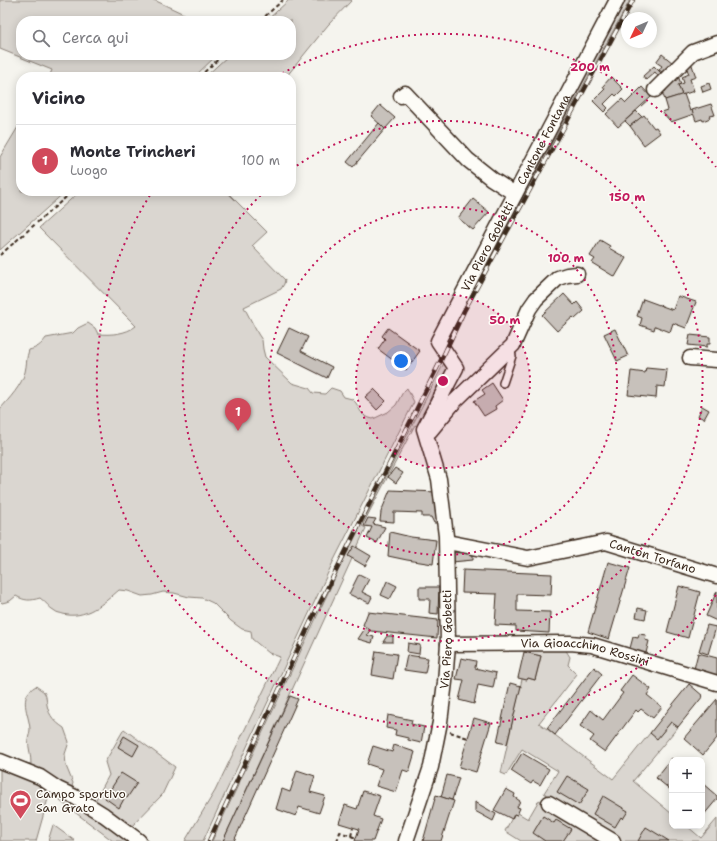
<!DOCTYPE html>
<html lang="it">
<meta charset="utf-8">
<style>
body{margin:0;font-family:"Shantell Sans",sans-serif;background:#f2f2f3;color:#2b2b33}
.controls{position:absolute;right:12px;bottom:12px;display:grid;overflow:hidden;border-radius:8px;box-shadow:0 2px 10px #0003}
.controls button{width:36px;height:36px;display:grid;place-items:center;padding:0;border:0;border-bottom:1px solid #e1e1e2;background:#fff;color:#2b2b33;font:20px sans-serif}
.compass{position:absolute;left:621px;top:12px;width:36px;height:36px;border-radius:50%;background:#fff;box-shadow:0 2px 10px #0003;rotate:226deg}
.you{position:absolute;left:401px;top:361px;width:14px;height:14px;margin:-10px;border:3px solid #fff;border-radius:50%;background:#1a73e8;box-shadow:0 0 0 6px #1a73e833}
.badge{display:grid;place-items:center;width:26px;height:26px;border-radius:50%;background:#d1495b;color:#fff;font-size:13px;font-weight:700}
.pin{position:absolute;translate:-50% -33px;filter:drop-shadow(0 1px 2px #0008)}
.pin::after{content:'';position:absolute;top:21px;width:14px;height:12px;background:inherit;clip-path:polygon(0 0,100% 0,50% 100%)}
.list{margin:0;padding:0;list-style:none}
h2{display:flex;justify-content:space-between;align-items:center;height:52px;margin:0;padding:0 16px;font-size:17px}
h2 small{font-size:13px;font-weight:400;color:#7c7c81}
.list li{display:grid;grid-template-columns:26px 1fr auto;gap:12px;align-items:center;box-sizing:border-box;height:72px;padding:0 16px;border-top:1px solid #e1e1e2}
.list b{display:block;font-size:15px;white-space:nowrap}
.list p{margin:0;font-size:13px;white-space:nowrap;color:#7c7c81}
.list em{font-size:13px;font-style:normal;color:#7c7c81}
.icon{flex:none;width:22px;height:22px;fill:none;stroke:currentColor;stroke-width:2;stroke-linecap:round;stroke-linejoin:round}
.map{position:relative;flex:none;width:717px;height:841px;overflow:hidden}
.search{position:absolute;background:#fff;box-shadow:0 2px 10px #0003;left:16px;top:16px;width:280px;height:44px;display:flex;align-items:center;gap:10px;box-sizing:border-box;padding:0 14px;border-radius:16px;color:#7c7c81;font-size:15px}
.panel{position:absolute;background:#fff;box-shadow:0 2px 10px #0003;left:16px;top:72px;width:280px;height:124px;border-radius:16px}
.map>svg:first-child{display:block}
.green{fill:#dad6d0;stroke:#8a8077}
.building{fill:#c7c1bb;stroke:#3b2a1e}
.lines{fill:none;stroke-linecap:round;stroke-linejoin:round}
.lane-casing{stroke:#3b2a1e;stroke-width:10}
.street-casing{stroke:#3b2a1e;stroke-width:17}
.path{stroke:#3b2a1e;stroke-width:2;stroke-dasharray:4 3;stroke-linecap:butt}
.lane{stroke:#fdfcf7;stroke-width:7}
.street{stroke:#fdfcf7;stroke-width:14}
.rail-casing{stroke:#3b2a1e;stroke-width:4.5}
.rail{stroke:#fdfcf7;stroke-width:3;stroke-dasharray:9;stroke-linecap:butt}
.ring{fill:none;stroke:#c2185b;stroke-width:2;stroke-dasharray:2 4}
.labels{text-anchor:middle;stroke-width:3;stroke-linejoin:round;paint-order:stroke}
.street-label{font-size:12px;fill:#3b2a1e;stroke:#fdfcf7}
.poi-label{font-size:12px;fill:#3b2a1e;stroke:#fdfcf7;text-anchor:start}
.centre{fill:#c2185b;stroke:#fdfcf7;stroke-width:2}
.ring-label{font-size:12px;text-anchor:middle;font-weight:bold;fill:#c2185b;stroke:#fdfcf7;stroke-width:3;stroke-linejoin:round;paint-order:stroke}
</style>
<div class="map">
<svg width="717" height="841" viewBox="0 0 717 841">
<rect width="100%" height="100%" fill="#f5f4ee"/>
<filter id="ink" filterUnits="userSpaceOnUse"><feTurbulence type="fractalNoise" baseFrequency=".025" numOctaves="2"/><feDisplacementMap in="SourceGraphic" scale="8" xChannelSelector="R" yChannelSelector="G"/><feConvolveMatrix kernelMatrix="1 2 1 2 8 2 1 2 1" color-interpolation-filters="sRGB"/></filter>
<g filter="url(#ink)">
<g class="green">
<polygon points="0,0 154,0 199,21 21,21 21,55 217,55 194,77 49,77 52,70 0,49"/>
<polygon points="289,0 352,0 328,25 286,77 205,77 229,55 291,55 291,21 266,21"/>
<polygon points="623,0 630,0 462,308"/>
<polygon points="21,122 21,191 66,191 0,250 0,157"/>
<path d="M80,191H226L267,232L252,246L285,280L284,284L281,289L244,307L258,334L262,340L263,349L265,357L292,383L309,388L313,393L325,394L331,388L340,391L344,397L352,399L356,403L361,412L366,417L373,419L388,412L396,405L403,392L407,388L414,402L333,562L203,841H185L215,791L280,657L269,653L252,639L251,631L242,629L231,621L213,603L202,598L189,597L174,593L163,592L152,595L142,596L128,591L119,590C104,603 85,620 63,614C61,613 57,613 55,611C49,608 46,602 40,598C30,601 25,601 16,596L10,601L2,603L0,601V409C9,399 22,385 25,372C27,364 26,358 29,350C37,348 41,345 46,338L73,333L78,328L88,323L95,328L98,334C111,335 126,334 136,326L39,228Z"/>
<polygon points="445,361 450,369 436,391 432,394 420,428 415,425 362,526 366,528 223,841 212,841 340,567"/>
<polygon points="524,649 565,649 570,657 568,665 577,674 539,723 613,779 650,733 657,738 671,722 678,727 633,781 672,814 672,826 687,826 701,838 717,819 717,841 620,841 544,793 558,771 522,749 506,775 501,773 522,679 528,678 535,680 541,656 524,652"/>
<path d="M36,686C38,688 42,690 44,692C47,696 46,700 47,705C49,716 55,722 64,728L69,742L65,754L66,766L73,783L71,790L24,765L26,763L31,764C31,756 29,749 28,741C28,737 30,733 30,729C29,713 17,697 36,686Z"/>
<polygon points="124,729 175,767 162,795 130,828 94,803 109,775 105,762"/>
<polygon points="0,766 51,788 36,841 0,841"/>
<polygon points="66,798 131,841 113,841 60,801"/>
<polygon points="539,800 609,841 521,841 505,831 514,814 517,815 518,813 528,819"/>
<polygon points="53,825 75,841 48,841"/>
</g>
<g class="building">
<polygon points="662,54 673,63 665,74 659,70 662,66 656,62"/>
<polygon points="691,62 696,77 690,79 694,91 682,95 678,85 684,83 682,77 689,74 685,64"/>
<polygon points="654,66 662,74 659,77 655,72 646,80 643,76"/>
<polygon points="677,73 681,84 678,85 682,95 665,100 662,92 666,91 665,88 669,82 675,80 673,75"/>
<polygon points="611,77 623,89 616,96 614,94 604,104 608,108 604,112 593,101 605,89 603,86"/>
<polygon points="709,83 711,89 703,92 701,86"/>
<polygon points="642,87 651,97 618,127 606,114 622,99 626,103"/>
<polygon points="684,94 690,111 692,110 694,114 671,122 662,112 668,110 665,100"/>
<polygon points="711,104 715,115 709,116 710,118 703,121 702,119 696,121 692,110"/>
<polygon points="380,105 395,118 385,129 371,116"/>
<polygon points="636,111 642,117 630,126 625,121"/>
<polygon points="644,115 654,128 656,127 660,133 644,145 630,126"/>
<polygon points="379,123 385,129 353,167 347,162"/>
<polygon points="473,199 489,212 473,230 458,218"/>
<polygon points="600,240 610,246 609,248 626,258 615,277 592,263 595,259 590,256"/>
<polygon points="564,294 574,305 577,302 584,311 575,319 573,317 557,331 542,315"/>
<polygon points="678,296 696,302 686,328 673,323 670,332 655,326 654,330 640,325 642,318 637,316 643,299 673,310"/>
<polygon points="289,328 308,337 301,351 332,367 327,378 277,353"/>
<polygon points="388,328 420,351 406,370 378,349 385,339 382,336"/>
<polygon points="615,329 628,356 617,361 604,334"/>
<polygon points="690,335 710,337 710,344 707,344 707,347 688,345"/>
<polygon points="646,368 667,370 665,387 657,386 656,398 628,395 631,371 645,373"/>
<polygon points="492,383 503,400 495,406 496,409 484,416 474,401 485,394 482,390"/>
<polygon points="374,389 386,401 377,410 365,397"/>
<polygon points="702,406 709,410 704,419 698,416"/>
<polygon points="395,468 403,473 396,483 388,477"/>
<polygon points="390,490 437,492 440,523 434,523 431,517 422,517 422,513 394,512 394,522 380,521 381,512"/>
<polygon points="368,518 376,519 373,524 385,527 377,543 367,538 372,527 364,526"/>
<polygon points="390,532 411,537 436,540 433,564 407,560 388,556"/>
<polygon points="354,546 371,556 365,566 348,556"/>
<polygon points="473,552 473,560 452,562 451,553"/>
<polygon points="608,562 630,568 609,639 588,632"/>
<polygon points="463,570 552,574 551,595 517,594 517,611 550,612 549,633 516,631 516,626 495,625 497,594 462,593"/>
<polygon points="359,574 369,579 362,592 372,597 369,603 359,598 359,599 349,594"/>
<polygon points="387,581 397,586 390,599 381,595"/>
<polygon points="679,586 700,592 688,638 667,632"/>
<polygon points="419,587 439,587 438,614 429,613 430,599 419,599"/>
<polygon points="717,591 717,621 706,616"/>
<polygon points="638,608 647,610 645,619 636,617"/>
<polygon points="368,612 438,620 437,638 371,631 363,625"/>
<polygon points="707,625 716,627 708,654 699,651"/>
<polygon points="366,627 370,630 367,635 374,637 372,643 358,639"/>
<polygon points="639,634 646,635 645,640 649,641 645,657 629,652 633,637 638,638"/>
<polygon points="387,636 393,636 393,642 383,642"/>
<polygon points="408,643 420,645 419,654 407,652"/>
<polygon points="376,651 397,654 393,679 372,675"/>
<polygon points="524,652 541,656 535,680 528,678 527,680 518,678"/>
<polygon points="698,653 717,658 717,675 694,669"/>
<polygon points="407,655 428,658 425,673 404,670"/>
<polygon points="461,658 476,661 475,668 496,673 493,688 478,685 474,704 459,700 464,680 456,679"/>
<polygon points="594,667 602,674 555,735 547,728"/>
<polygon points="632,675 651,689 647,695 662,707 653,718 641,709 638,712 636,710 605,752 590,741 594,736 580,726 591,710 603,720 623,693 620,691"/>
<polygon points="510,683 521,686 507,744 497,742"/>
<polygon points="689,684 703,696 678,727 671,722 657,739 650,733"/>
<polygon points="290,696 298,699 234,841 223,841"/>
<polygon points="717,699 717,738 703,755 684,738"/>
<polygon points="388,715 412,720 411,724 424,727 421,743 408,740 408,738 395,735 396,730 386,728"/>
<polygon points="474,718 491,723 476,772 459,767"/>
<polygon points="124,736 139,745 133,756 118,747"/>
<polygon points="394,745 415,752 409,772 403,770 396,792 376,786 382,769 367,764 373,746 392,752"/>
<polygon points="522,753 549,769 540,785 533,781 531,784 511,771"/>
<polygon points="672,758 674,760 672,760 672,791 656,778"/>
<polygon points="297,770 315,776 310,792 325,796 319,813 299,807 296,816 276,809 282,789 290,792"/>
<polygon points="121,773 137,783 127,798 125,797 119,808 105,798"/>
<polygon points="447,775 459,778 452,800 441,797"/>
<polygon points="567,776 589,789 579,805 557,792"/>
<polygon points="702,783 717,796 717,799 702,817"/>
<polygon points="506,789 515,794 514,797 520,801 517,807 520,808 517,815 514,814 512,819 494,810"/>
<polygon points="363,791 380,796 373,816 381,819 373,841 355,841 359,829 339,823 345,805 357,809"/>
<polygon points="436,795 454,801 441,841 423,841"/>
<polygon points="603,796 628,811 623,819 621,817 615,827 593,814"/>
<polygon points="475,802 496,814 493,821 475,811"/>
<polygon points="543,816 554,823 556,820 571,829 563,841 545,841 533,833"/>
<polygon points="646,827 669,841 638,841"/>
</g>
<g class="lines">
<defs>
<polyline id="lane" points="503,383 512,356 510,348"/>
<g id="street">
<polyline points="655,90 693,52 717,43"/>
<polyline points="401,96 405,93 468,160 492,179 515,194"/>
<polyline points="690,358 717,360"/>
<polyline points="430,431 454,402 513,345 529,309 536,299 558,278 567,275 577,274"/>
<path id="s1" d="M447,542L528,558L606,542L717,576"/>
<path id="s2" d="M448,644L570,643L592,645L717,683"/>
<polyline points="0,761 40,777 58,789 75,797 104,815 139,841"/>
<polyline points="549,803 613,841"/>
<path id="s3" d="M406,841L431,767L440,722L445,682L448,644L446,536L439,479L424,429L456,368L438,341L617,0"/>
</g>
</defs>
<use href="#lane" class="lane-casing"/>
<use href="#street" class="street-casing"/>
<g class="path">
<polyline points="260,21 283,0"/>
<polyline points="199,77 223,55"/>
<polyline points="0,255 73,191"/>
<polyline points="450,732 468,738"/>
<polyline points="351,836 356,838"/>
<polyline points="337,841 340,832 351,836 353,828"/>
</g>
<use href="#lane" class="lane"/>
<use href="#street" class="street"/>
<defs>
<polyline id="rail" points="209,841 311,621 445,352 464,311 633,0"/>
</defs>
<use href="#rail" class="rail-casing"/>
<use href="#rail" class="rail"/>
</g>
</g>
<circle cx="443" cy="381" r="87" fill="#c2185b" fill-opacity=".12"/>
<g class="ring">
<circle cx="443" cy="381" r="87"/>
<circle cx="443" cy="381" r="174"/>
<path d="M292 169A260 260 0 1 1 264 192"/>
<path d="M716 595A347 347 0 0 1 152 192M277 76A347 347 0 0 1 716 167"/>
</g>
<defs>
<symbol id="stadium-pin" viewBox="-11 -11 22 30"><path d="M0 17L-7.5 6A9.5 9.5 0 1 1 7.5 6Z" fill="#d1495b" stroke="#fdfcf7"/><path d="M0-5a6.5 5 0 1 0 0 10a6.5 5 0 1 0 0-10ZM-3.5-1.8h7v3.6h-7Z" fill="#fff"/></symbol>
</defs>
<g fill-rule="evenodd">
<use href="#stadium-pin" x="8" y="788" width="25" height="34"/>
</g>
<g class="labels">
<g class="street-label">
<text dy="4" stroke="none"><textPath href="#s3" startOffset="749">Cantone Fontana</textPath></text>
<text dy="4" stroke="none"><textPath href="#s3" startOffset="628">Via Piero Gobetti</textPath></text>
<text dy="4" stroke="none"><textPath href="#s1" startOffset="211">Canton Torfano</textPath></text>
<text dy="4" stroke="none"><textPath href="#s3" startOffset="207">Via Piero Gobetti</textPath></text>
<text dy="4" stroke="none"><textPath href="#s2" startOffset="138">Via Gioacchino Rossini</textPath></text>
</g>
<g class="poi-label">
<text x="36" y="798">Campo sportivo<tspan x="36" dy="14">San Grato</tspan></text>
</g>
</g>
<circle cx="443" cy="381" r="6" class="centre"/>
<g class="ring-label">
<text x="590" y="71">200 m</text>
<text x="627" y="201">150 m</text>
<text x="566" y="262">100 m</text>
<text x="505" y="324">50 m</text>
</g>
</svg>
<div class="controls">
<button>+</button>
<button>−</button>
</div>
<svg class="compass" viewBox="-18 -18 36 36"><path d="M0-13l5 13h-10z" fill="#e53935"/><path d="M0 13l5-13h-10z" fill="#7c7c81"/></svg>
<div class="you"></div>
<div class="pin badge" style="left:238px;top:431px">1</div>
<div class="search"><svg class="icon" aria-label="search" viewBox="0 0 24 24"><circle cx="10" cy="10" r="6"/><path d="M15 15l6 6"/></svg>Cerca qui</div>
<section class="panel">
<h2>Vicino<small></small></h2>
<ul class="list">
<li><span class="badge">1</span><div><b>Monte Trincheri</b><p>Luogo</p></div><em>100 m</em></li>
</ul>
</section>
</div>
